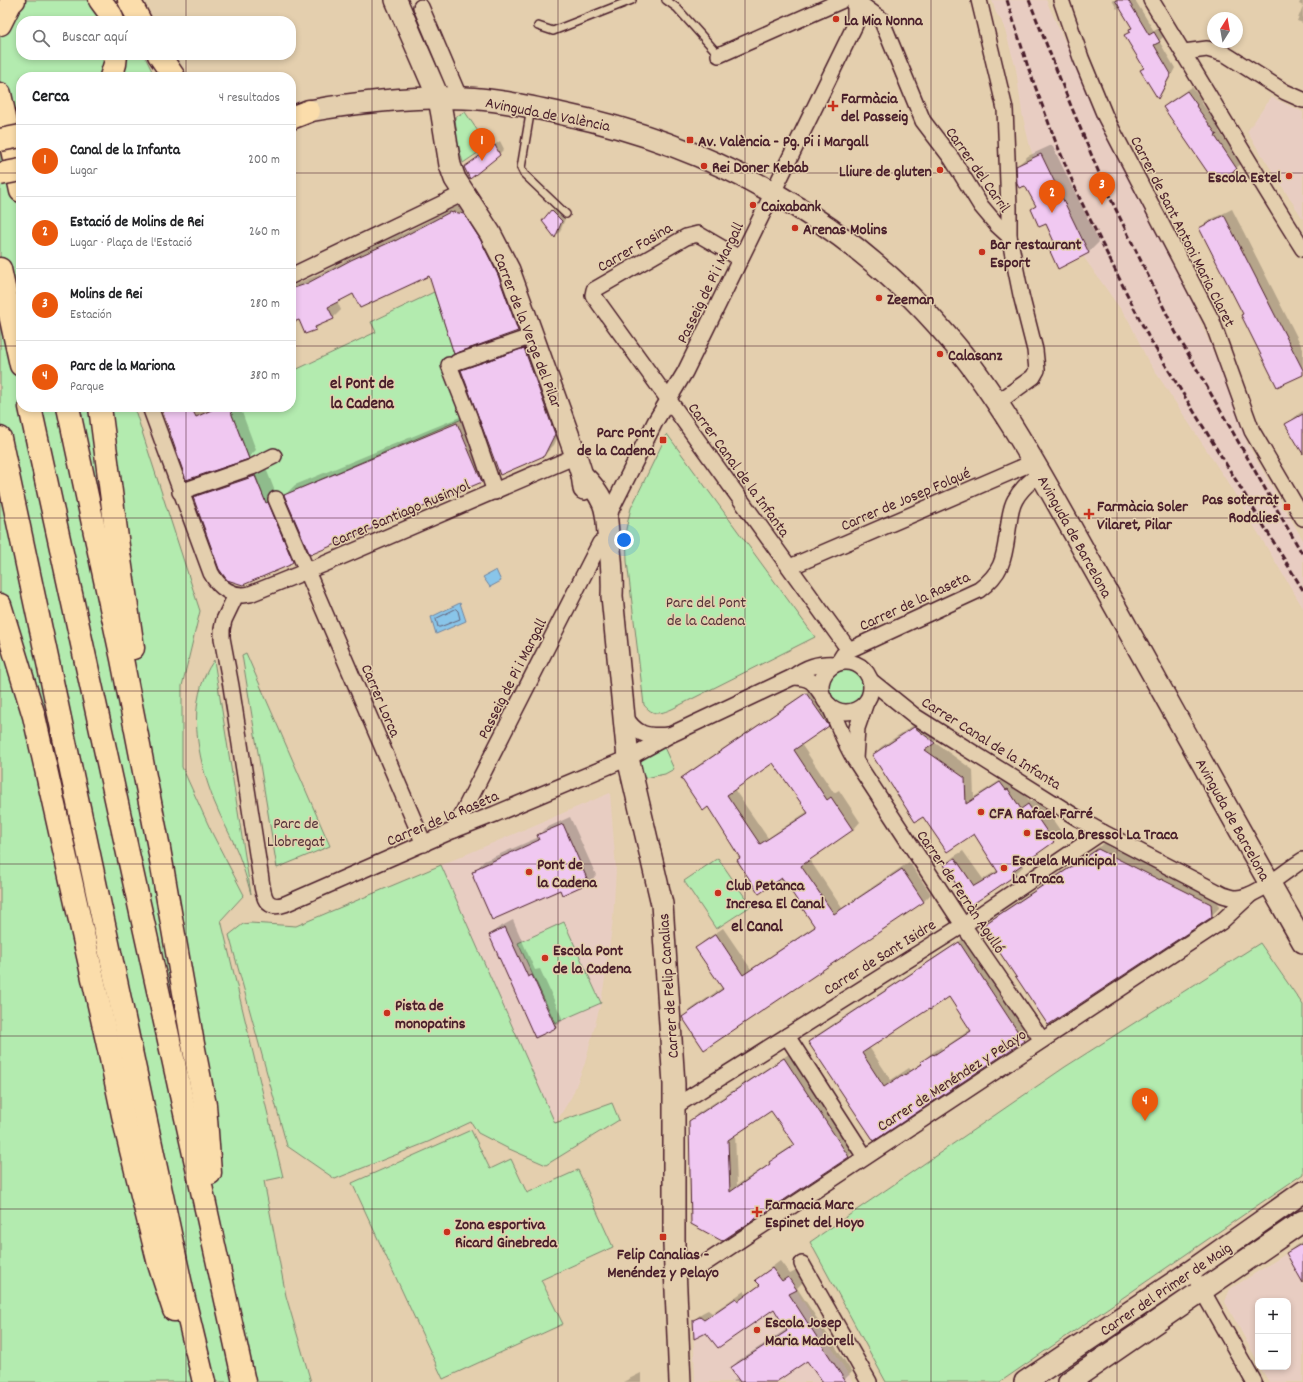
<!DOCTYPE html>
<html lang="es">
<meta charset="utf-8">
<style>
body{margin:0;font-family:Dekko,sans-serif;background:#f2f2f2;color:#202124}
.controls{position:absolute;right:12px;bottom:12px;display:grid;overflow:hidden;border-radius:8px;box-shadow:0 2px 6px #0003}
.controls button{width:36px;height:36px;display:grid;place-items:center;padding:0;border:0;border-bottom:1px solid #e0e0e0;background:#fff;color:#202124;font:20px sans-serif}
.compass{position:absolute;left:1207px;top:12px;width:36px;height:36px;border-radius:50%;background:#fff;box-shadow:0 2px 6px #0003;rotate:11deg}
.you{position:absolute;left:624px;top:540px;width:14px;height:14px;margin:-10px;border:3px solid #fff;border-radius:50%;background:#1a73e8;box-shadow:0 0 0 6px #1a73e833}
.badge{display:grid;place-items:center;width:26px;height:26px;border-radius:50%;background:#ea580c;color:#fff;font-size:13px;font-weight:700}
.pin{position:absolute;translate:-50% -33px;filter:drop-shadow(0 1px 2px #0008)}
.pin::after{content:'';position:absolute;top:21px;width:14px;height:12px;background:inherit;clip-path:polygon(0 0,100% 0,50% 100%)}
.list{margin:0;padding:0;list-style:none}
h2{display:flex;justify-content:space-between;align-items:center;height:52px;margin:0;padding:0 16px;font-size:17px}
h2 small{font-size:13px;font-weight:400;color:#757577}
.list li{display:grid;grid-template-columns:26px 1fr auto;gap:12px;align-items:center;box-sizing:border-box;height:72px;padding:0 16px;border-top:1px solid #e0e0e0}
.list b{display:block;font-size:15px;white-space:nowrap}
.list p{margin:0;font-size:13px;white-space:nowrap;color:#757577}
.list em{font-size:13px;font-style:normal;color:#757577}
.icon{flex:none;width:22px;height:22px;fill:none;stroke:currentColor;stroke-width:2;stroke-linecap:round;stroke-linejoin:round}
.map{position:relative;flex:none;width:1303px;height:1382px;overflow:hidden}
.search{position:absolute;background:#fff;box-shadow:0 2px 6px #0003;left:16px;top:16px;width:280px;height:44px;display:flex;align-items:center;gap:10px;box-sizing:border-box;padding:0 14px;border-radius:16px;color:#757577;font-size:15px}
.panel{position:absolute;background:#fff;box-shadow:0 2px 6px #0003;left:16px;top:72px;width:280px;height:340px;border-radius:16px}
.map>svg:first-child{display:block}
.built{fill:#e8cdc2}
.green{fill:#b3ebaf;stroke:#7e856d}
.water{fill:#89c5e9;stroke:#70839d}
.shadow{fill:#0003;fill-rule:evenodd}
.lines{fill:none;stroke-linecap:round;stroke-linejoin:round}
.shore{stroke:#636177;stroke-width:1}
.building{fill:#f0c8f1;stroke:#4a1f2b;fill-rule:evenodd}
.lane-casing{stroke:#4a1f2b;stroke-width:10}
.street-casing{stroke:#4a1f2b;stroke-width:18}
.secondary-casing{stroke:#4a1f2b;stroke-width:24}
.primary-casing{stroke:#4a1f2b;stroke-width:25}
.highway-casing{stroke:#4a1f2b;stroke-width:25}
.lane{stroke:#e4cfae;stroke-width:7}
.street{stroke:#e4cfae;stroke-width:15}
.secondary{stroke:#e4cfae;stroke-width:21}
.primary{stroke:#fbddab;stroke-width:22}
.highway{stroke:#fbddab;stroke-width:22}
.rail{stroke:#4a1f2b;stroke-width:3;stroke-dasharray:6 3;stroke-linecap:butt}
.highway-bridge-casing{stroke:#4a1f2b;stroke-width:25;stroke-linecap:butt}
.highway-bridge{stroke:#fbddab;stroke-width:22}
.grid{fill:none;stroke:#4a1f2b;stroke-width:1;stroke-opacity:0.55}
.poi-dot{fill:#c8321e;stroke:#e4cfae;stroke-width:1.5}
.labels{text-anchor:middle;stroke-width:3;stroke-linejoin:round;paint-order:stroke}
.poi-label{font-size:16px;font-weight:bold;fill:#4a1f2b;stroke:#e4cfae;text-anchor:start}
.street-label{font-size:16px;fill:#4a1f2b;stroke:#e4cfae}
.park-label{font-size:16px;fill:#543338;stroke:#e4cfae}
.neighbourhood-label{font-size:17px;font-weight:bold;fill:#4a1f2b;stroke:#e4cfae}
</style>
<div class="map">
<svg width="1303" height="1382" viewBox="0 0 1303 1382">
<rect width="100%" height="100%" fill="#e4cfae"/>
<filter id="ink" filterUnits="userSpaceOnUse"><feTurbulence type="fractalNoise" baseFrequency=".025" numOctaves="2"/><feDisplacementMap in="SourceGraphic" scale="8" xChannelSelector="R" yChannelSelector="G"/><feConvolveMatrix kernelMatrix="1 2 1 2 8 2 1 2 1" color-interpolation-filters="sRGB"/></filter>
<g filter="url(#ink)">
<g class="built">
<polygon points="992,0 1046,0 1120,163 1194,306 1222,372 1248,445 1303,540 1303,608 1230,486 1147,359 1129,321 1068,235 1041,180 1030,147 1022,113 1016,69 1003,23 996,13"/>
<polygon points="1271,97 1303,112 1303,219 1247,132"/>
<polygon points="610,793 616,869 613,919 606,973 601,1002 585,1063 572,1096 555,1124 441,865"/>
<polygon points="1303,1243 1303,1382 1269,1382 1260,1367 1288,1367 1288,1301 1258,1301 1258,1362 1225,1302 1230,1289"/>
<polygon points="772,1268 781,1281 788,1277 853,1382 695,1382 693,1320 700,1317 704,1320 736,1298 738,1301 760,1285 755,1280"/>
</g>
<g class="green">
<polygon points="0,0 115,0 126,21 21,21 21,55 144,55 155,77 21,77 21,407 134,407 200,611 182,686 182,767 212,833 244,895 221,920 283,1177 264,1181 286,1296 311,1382 0,1382"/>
<polygon points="465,112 488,146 463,163 457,140 455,117"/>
<polygon points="434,292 457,362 477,414 469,416 266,503 229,407 291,407 291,372 376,332 371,322"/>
<path d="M667,434L815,637L672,709C660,714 653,716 644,705L627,561L626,529L631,508Z"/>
<polygon points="246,653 330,846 277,868 242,655"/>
<path d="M214,660L251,894C247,880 243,866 238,853C231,835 221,819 214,801C197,757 185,701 214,660Z"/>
<circle cx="846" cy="687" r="17"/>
<path d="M663,745L674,769L665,774L640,779C637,757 645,755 663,745Z"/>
<polygon points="718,858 751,906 716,929 684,881"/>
<polygon points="441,865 555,1123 612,1103 619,1120 546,1165 507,1148 478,1133 471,1122 428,1142 335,1179 287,1146 229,935 243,924 250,923 296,926"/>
<polygon points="564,922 601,1003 555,1023 518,943"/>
<polygon points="1260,943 1303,1005 1303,1174 1000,1382 886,1382 810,1242 1065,1067"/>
<polygon points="471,1130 490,1169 511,1159 527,1193 578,1170 613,1247 541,1280 563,1324 443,1379 352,1183"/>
</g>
<g class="water">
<polygon points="496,570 501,581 490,587 483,577"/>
<polygon points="460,603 466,621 436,634 431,617"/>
</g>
<g class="shadow">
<polygon points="1112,0 1135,0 1154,31 1159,28 1164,36 1159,41 1175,68 1162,93 1158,97 1142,70 1144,67 1126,35 1132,27 1121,7 1117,9"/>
<polygon points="1301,0 1303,0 1303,23 1297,21 1303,6 1299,4"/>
<polygon points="1192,87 1201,100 1200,101 1221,129 1219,131 1241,164 1236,168 1164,107 1169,102"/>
<polygon points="500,141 504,149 499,154 465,167"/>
<polygon points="1052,145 1099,242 1089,252 1058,267 1049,247 1055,241 1047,222 1032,209 1036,205 1017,166 1028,156"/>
<polygon points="459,205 471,207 526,323 518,331 429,275 353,292 337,301 341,310 333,318 322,323 316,329 306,333 300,318 291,322 291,286 315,276 360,253 402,233 402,234"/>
<polygon points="557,206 566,216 560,232 555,236 552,211"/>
<polygon points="1232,209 1303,349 1303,374 1244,314 1200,228 1208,221"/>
<polygon points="535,339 564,423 554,445 544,455 462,370 472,360"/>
<polygon points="161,407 240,407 256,450 248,458"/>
<polygon points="1303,411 1303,452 1287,425 1297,415"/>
<polygon points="467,414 492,471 482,482 285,495 295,485"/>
<polygon points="265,466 276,494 303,551 290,564 194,497 204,487"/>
<path d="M814,687L835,718L828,725L801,744L834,793L839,790L860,822L853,830L809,859L842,908L909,862L931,894L924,901L704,1049L683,1017L690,1010L723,987L697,948L704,941L723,928L751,969L815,926L783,877L741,857L708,806L682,778L690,771ZM774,762L808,811L768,838L734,789Z"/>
<polygon points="923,719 943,734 934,742 973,770 974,797 1009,775 1016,781 1030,802 1037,797 1062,833 1054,841 1022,864 1024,866 1015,874 971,904 945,865 953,857 963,851 983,879 998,870 974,833 924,815 873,755 881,747"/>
<polygon points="570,817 596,875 589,883 560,889 475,876 473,873 484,861 539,837 538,836 546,828"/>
<polygon points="1106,842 1218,896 1219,908 1211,916 983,926 991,919"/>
<polygon points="513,920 535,970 540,969 563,1020 555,1028 490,935 498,928"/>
<path d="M967,936L1030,1033L1023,1040L874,1139L810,1042L817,1035ZM950,996L971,1029L942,1049L941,1047L929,1055L922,1063L911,1070L909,1068L891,1080L869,1047L929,1007Z"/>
<path d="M792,1052L856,1149L849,1156L722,1240L690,1122L697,1114ZM772,1110L795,1144L778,1155L771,1163L737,1185L735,1134Z"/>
<polygon points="1303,1241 1303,1281 1287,1253 1295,1246"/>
<polygon points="780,1261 790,1274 796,1271 803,1282 797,1288 852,1372 842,1382 823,1382 808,1360 774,1382 732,1382 738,1378 731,1368 738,1361 787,1329 775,1307 706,1332 694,1320 702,1313 708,1310 712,1313 744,1291 746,1294 761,1284 757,1280 764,1273"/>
<polygon points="641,1373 641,1382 623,1382"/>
</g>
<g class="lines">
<polygon class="shore" points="456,609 458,611 460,619 440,627 438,627 436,619"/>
</g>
<g class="building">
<polygon points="1115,0 1128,0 1149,35 1154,32 1160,42 1154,45 1171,74 1158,99 1140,70 1144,68 1124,35 1130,32 1129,29 1132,28"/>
<polygon points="1187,91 1197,105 1196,106 1217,135 1215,136 1237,169 1215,183 1163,107"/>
<polygon points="495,145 500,155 470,179 464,167"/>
<polygon points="1041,154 1089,253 1058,269 1048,247 1055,244 1046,224 1039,227 1031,209 1036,206 1025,186 1019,188 1017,184 1016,166"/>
<polygon points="551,210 562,221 555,238 542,221"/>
<polygon points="450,212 453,213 453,212 464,214 480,239 498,275 518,331 454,354 429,276 360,308 353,294 328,307 334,319 315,327 316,330 305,334 299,320 291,323 291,289 306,284 351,260 395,240 395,241"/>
<polygon points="1224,215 1303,370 1303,375 1277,387 1241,315 1243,314 1199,228"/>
<polygon points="524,348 555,434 544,456 500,475 461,370"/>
<polygon points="161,407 191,407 196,417 218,407 229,407 249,459 186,480"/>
<polygon points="1303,414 1303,454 1285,424"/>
<polygon points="457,423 482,482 310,555 284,495"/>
<polygon points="255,476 266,503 268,502 293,562 290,564 290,565 243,585 227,580 219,569 193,497"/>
<path d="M806,693L829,726L794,750L827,800L831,797L853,830L801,866L834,914L902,869L924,902L704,1050L682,1017L723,989L695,948L716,934L743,975L815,927L782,878L759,894L737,860L740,858L708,807L703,811L681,778ZM773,763L808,813L760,844L727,795Z"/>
<polygon points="914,727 935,743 925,750 965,778 966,804 1000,782 1006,790 1008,789 1021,809 1028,804 1054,842 1013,871 1016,875 970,906 944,865 955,858 974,886 998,872 974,834 947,852 923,817 915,822 872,755"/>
<polygon points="563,824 589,883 562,895 560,890 492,920 473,877 474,877 472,872 476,871 475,869 539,840 537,835"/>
<polygon points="1098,849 1160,880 1161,879 1211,904 1212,917 1048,1025 982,926"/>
<polygon points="505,927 528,977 532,975 556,1028 535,1038 489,935"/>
<path d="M959,942L1024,1041L874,1141L808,1042ZM949,997L971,1031L934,1055L933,1054L920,1062L922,1064L903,1076L902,1075L884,1087L862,1053L929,1009L930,1010Z"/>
<path d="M784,1058L849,1157L722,1241L691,1224L689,1121ZM771,1111L795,1145L769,1162L770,1164L730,1192L728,1140Z"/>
<polygon points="1303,1243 1303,1283 1286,1253"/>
<polygon points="772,1268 782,1281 788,1277 797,1290 789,1294 846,1382 822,1382 807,1361 776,1382 740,1382 730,1368 787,1331 774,1309 718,1348 706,1333 694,1339 693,1320 700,1317 704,1320 736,1298 738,1301 760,1285 755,1280"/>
</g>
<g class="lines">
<defs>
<g id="lane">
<polyline points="666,0 677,8 719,55"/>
<polyline points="538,26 553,31 632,0"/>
<polyline points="531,108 521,168 524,174 566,214"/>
</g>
<g id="street">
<polyline points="855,0 881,19 923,121 952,159 981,206 997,225 1009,236"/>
<polyline points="979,0 1005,109 1009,207 1009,236 1021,295 1035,350 1037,370 1033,377 997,403"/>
<polyline points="1061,0 1081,58 1105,116 1212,321 1252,431 1303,518"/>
<path d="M1151,0C1202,83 1251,167 1303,249"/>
<polyline points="421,7 457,92"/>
<polyline points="1184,52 1207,49 1225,54 1285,92 1303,100"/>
<polyline points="719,55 843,0"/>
<polyline points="741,259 698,234 686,237 594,290 593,295 849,650 843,655 838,663"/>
<polyline points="291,276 464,193"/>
<polyline points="457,362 533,336"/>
<polyline points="449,365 469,416 495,492"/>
<path d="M150,407L211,573C219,588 233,598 250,594L322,565L576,456"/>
<polyline points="180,492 252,467 274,456"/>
<polyline points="276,499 424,844"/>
<polyline points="608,523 611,510 655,422 685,372 855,25 855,0"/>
<polyline points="790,567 1034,462"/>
<path d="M236,595L224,620L222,629V638L231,686L260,873C263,890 262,912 285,904L454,830L495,814L628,758L670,735L793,677C806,667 818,663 835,664"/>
<path d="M849,650L979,590C1006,570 1004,554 1009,523C1010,515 1011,507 1015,500C1021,488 1031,481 1040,473"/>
<circle cx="846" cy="687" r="25"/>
<path d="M793,677C813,678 813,682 824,698"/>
<path d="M870,680L916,717L1079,819L1102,832L1223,895C1227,896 1231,898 1235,898C1255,899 1286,870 1303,860"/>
<path d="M829,705C838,723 844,743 855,760L963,925L1042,1040"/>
<path d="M624,715C636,735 646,737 669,735"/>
<polyline points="855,759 857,728 866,702"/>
<polyline points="454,830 600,543"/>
<polyline points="787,1036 865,1157"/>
<polyline points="674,1107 984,912 1102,832"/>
<path d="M676,1249C682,1263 683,1265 698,1268L1221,922L1250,895"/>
<polyline points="802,1264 869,1382"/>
<polyline points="1198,1283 1254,1382"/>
</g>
<g id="secondary">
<polyline points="396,0 439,99 442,115 450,165 455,179 490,233 509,270 576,456 582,475 584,489"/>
<path d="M309,111C360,102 412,97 464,98C497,99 530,107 563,114C712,145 849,220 948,337C973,365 994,397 1014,429C1045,479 1073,532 1102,583C1169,703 1235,823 1303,942"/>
<path d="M582,475C591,483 598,492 603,503C607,512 607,523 608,533C611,554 613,574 612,596L628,758L662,904L674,1084V1245L680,1382"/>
<polyline points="1025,1382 1191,1271 1303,1192"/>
<polyline points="1069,1382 1303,1221"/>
</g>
<g id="primary">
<polyline points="129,0 140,21"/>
<polyline points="159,55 174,77"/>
<polyline points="291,118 309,111"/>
</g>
<g id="highway">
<polyline points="100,0 111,15 113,21"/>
<polyline points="0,24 10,4 14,0"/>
<polyline points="111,77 115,64 116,55"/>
<polyline points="0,94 21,191"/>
<polyline points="0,269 21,365"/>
<polyline points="30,407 244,1382"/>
<polyline points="68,407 122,659 158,843 193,1044 205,1105 210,1173"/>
<polyline points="100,407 118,546 133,648"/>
<polyline points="0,438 184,1299 204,1382"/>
<polyline points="0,605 34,716 110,1054 127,1134 159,1264 174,1310"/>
</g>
</defs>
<use href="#lane" class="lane-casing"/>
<use href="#street" class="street-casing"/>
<use href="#secondary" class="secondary-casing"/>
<use href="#primary" class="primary-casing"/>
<use href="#highway" class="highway-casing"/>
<use href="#lane" class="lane"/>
<use href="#street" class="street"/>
<use href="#secondary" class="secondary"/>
<use href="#primary" class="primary"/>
<use href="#highway" class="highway"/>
<g class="rail">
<polyline points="1007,0 1028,67 1055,140 1079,197 1120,280 1148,336 1174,379 1303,590"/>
<polyline points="1029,0 1064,89 1104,185 1175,331 1303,555"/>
</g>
<defs>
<g id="highway-bridge">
<polyline points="0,140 21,136"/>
<polyline points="0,174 21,170"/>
</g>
</defs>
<use href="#highway-bridge" class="highway-bridge-casing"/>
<use href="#highway-bridge" class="highway-bridge"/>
</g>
</g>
<path class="grid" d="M186,0V21M372,0V1382M558,0V1382M745,0V1382M931,0V1382M1117,0V1382M186,55V77M0,173H21M291,173H1303M0,346H21M291,346H1303M186,407V1382M0,518H1303M0,691H1303M0,864H1303M0,1036H1303M0,1209H1303"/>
<g class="poi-dot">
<circle cx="836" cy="19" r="4"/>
<path d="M831 100h4v4h4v4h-4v4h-4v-4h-4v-4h4z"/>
<rect x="686" y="136" width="8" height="8" rx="2"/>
<circle cx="704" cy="166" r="4"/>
<circle cx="940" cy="170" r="4"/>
<circle cx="1289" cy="176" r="4"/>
<circle cx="753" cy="205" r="4"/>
<circle cx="795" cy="228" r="4"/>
<circle cx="982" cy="252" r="4"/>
<circle cx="879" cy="298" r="4"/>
<circle cx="940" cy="354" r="4"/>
<rect x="659" y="436" width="8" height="8" rx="2"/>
<rect x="1283" y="503" width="8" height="8" rx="2"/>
<path d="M1087 508h4v4h4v4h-4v4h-4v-4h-4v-4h4z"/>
<circle cx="981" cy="812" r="4"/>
<circle cx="1027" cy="833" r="4"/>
<circle cx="1004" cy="868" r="4"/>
<circle cx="529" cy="872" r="4"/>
<circle cx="718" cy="893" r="4"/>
<circle cx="545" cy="958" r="4"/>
<circle cx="387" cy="1013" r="4"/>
<path d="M755 1206h4v4h4v4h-4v4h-4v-4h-4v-4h4z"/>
<circle cx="447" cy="1232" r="4"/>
<rect x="659" y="1233" width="8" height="8" rx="2"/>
<circle cx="757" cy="1330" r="4"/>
</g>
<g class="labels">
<g class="poi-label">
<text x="844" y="25">La Mia Nonna</text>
<text x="841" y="103">Farmàcia<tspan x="841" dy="18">del Passeig</tspan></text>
<text x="698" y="146">Av. València - Pg. Pi i Margall</text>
<text x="712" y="172">Rei Doner Kebab</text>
<text x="932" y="176" text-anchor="end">Lliure de gluten</text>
<text x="1281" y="182" text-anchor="end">Escola Estel</text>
<text x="761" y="211">Caixabank</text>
<text x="803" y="234">Arenas Molins</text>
<text x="990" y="249">Bar restaurant<tspan x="990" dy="18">Esport</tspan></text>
<text x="887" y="304">Zeeman</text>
<text x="948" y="360">Calasanz</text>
<text x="655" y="437" text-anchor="end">Parc Pont<tspan x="655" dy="18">de la Cadena</tspan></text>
<text x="1279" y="504" text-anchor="end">Pas soterrat<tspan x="1279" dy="18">Rodalies</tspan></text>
<text x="1097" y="511">Farmàcia Soler<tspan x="1097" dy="18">Vilaret, Pilar</tspan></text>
<text x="989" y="818">CFA Rafael Farré</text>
<text x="1035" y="839">Escola Bressol La Traca</text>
<text x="1012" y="865">Escuela Municipal<tspan x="1012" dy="18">La Traca</tspan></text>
<text x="537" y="869">Pont de<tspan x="537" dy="18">la Cadena</tspan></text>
<text x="726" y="890">Club Petanca<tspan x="726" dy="18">Incresa El Canal</tspan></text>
<text x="553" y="955">Escola Pont<tspan x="553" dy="18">de la Cadena</tspan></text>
<text x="395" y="1010">Pista de<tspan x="395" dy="18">monopatins</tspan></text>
<text x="765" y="1209">Farmacia Marc<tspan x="765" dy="18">Espinet del Hoyo</tspan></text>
<text x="455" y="1229">Zona esportiva<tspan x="455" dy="18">Ricard Ginebreda</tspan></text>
<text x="663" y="1259" text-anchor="middle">Felip Canalias -<tspan x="663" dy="18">Menéndez y Pelayo</tspan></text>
<text x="765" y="1327">Escola Josep<tspan x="765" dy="18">Maria Madorell</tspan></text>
</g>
<g class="street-label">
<text transform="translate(548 113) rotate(11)" y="6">Avinguda de València</text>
<text transform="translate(979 169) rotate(55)" y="6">Carrer del Carril</text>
<text transform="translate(1184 231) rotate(63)" y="6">Carrer de Sant Antoni Maria Claret</text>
<text transform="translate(634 246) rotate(-30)" y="6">Carrer Fasina</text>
<text transform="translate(709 282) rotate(-64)" y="6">Passeig de Pi i Margall</text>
<text transform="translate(529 330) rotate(69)" y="6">Carrer de la Verge del Pilar</text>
<text transform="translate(740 469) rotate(54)" y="6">Carrer Canal de la Infanta</text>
<text transform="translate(905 498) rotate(-23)" y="6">Carrer de Josep Folqué</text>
<text transform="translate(400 512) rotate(-23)" y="6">Carrer Santiago Rusinyol</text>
<text transform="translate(1076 536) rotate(61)" y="6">Avinguda de Barcelona</text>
<text transform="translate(914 600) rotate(-25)" y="6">Carrer de la Raseta</text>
<text transform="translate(511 678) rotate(-63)" y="6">Passeig de Pi i Margall</text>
<text transform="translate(382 700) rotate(67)" y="6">Carrer Lorca</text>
<text transform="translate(992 742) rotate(32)" y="6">Carrer Canal de la Infanta</text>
<text transform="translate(442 817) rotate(-23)" y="6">Carrer de la Raseta</text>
<text transform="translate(1234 819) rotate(61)" y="6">Avinguda de Barcelona</text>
<text transform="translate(962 891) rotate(56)" y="6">Carrer de Ferràn Agulló</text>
<text transform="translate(879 956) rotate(-32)" y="6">Carrer de Sant Isidre</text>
<text transform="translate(667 986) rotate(-94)" y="6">Carrer de Felip Canalias</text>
<text transform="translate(951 1079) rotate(-33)" y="6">Carrer de Menéndez y Pelayo</text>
<text transform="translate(1165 1288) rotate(-34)" y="6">Carrer del Primer de Maig</text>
</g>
<g class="park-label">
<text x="706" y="607">Parc del Pont<tspan x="706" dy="18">de la Cadena</tspan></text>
<text x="296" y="828">Parc de<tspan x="296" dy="18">Llobregat</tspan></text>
</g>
<g class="neighbourhood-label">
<text x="362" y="388">el Pont de<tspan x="362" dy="20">la Cadena</tspan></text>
<text x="757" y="931">el Canal</text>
</g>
</g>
</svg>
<div class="controls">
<button>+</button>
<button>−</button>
</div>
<svg class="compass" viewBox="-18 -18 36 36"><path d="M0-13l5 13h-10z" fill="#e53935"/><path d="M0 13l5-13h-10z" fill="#757577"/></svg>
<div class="you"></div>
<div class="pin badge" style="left:482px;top:161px">1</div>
<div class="pin badge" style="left:1052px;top:213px">2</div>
<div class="pin badge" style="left:1102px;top:205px">3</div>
<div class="pin badge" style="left:1145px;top:1121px">4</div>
<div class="search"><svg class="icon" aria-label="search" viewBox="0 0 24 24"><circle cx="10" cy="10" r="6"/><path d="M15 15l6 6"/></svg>Buscar aquí</div>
<section class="panel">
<h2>Cerca<small>4 resultados</small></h2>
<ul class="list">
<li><span class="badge">1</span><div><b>Canal de la Infanta</b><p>Lugar</p></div><em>200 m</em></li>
<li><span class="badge">2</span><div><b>Estació de Molins de Rei</b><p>Lugar · Plaça de l'Estació</p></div><em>260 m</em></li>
<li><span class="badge">3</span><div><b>Molins de Rei</b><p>Estación</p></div><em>280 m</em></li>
<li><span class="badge">4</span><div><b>Parc de la Mariona</b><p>Parque</p></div><em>380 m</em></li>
</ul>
</section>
</div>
